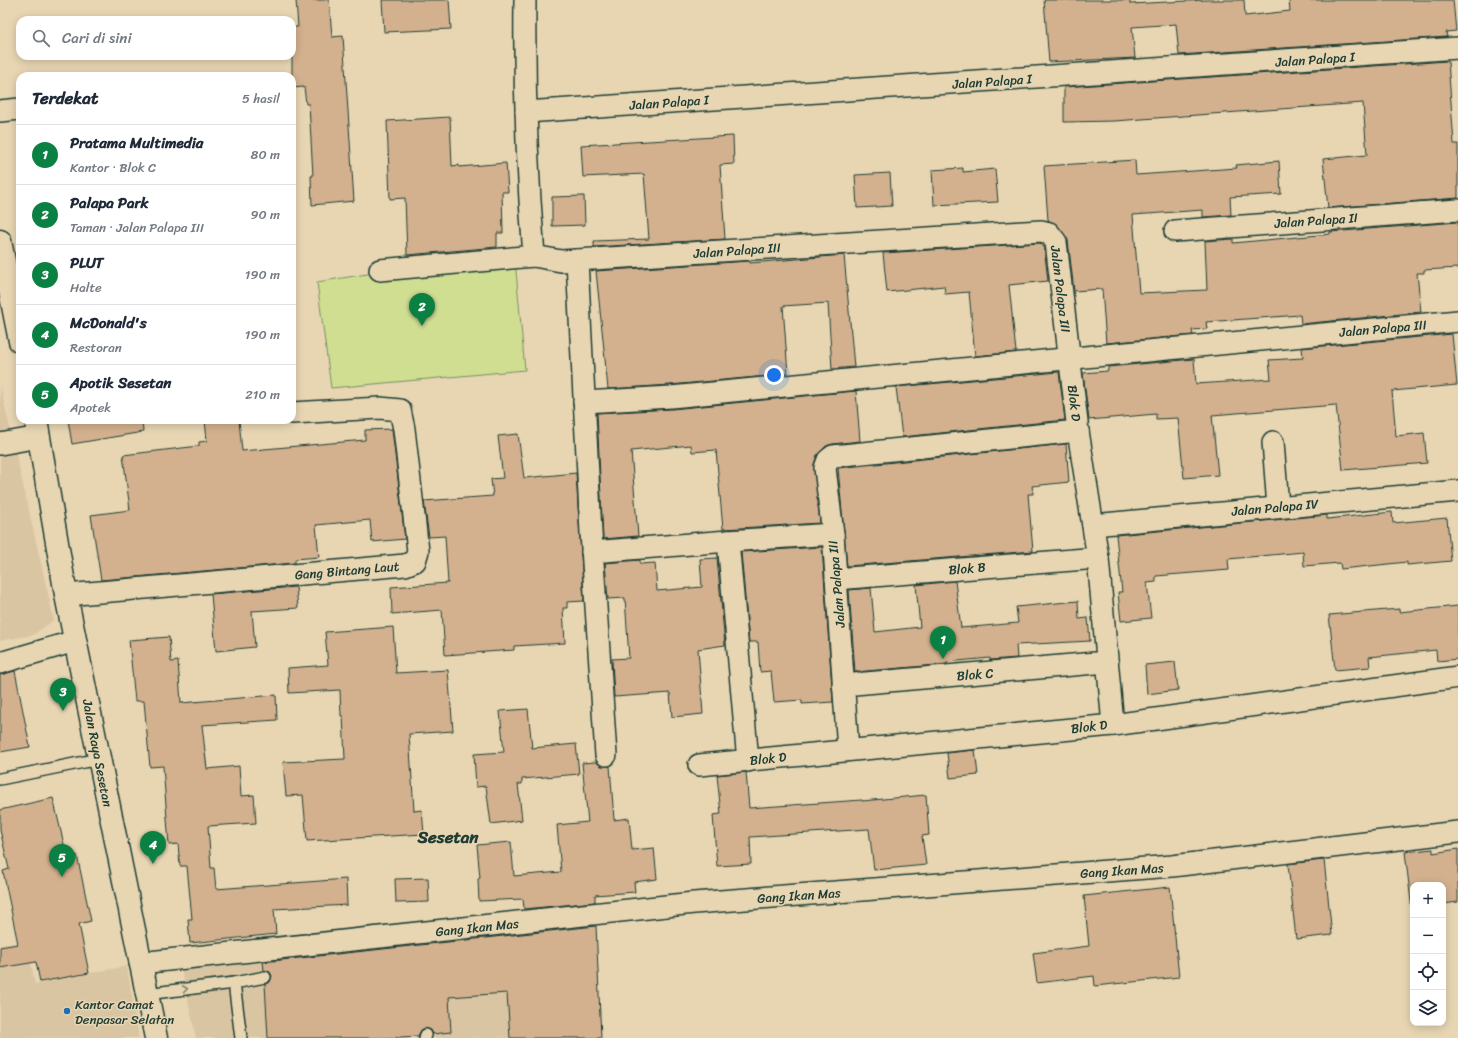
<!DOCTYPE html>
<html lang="id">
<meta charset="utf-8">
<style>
body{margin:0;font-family:Sriracha,sans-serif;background:#f2f2f3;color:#1f2937}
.controls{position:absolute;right:12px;bottom:12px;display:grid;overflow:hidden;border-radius:8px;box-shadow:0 2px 10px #0003}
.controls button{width:36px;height:36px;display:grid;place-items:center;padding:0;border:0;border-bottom:1px solid #e0e1e3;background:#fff;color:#1f2937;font:20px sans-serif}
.you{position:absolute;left:774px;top:375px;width:14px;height:14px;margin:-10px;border:3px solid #fff;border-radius:50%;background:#1a73e8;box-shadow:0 0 0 6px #1a73e833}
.badge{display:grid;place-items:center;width:26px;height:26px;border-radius:50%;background:#0b8043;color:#fff;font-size:13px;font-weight:700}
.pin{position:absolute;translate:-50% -33px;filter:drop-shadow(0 1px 2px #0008)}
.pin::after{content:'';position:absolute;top:21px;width:14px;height:12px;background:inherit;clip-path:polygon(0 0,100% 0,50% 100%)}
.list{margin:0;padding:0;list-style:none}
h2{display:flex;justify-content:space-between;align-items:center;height:52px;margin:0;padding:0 16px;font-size:17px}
h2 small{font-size:13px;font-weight:400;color:#747a83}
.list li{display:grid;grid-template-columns:26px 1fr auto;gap:12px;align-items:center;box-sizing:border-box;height:60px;padding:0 16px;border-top:1px solid #e0e1e3}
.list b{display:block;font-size:15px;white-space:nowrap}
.list p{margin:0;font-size:13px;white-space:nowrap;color:#747a83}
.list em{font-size:13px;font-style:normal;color:#747a83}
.icon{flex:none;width:22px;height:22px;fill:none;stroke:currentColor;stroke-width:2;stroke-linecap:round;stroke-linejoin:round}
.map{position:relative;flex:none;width:1458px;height:1038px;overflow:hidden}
.search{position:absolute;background:#fff;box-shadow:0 2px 10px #0003;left:16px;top:16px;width:280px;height:44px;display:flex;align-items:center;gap:10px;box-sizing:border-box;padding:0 14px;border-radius:12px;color:#747a83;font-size:15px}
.panel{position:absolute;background:#fff;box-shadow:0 2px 10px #0003;left:16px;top:72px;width:280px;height:352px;border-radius:12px}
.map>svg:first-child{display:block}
.built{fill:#dac5a3}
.green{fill:#d0de92;stroke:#788e63}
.building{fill:#d4b18e;stroke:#1f3d34}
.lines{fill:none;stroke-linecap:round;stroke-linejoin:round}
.service-casing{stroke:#1f3d34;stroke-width:14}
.minor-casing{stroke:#1f3d34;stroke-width:24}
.secondary-casing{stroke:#1f3d34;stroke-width:25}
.service{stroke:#e8d6b3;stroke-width:11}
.minor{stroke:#e8d6b3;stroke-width:21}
.secondary{stroke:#e8d6b3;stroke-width:22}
.oneway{stroke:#79826d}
.poi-dot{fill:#1f6fb2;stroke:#e8d6b3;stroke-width:1.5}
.labels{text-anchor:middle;stroke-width:3;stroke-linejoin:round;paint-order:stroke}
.street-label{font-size:13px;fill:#1f3d34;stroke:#e8d6b3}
.poi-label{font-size:13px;fill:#1f3d34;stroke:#e8d6b3;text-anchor:start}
.district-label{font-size:17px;font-weight:bold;fill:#1f3d34;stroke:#e8d6b3}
</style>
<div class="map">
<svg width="1458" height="1038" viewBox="0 0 1458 1038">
<rect width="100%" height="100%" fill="#e8d6b3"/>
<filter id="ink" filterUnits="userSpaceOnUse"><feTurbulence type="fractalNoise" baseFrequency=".025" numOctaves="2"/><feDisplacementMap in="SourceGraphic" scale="8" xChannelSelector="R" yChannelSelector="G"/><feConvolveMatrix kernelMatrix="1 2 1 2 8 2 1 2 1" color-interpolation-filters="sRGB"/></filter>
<g filter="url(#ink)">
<g class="built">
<polygon points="0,384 54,620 33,635 0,641"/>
<polygon points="596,925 601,1038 196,1038 180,963 463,934"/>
<polygon points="27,941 35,984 127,966 139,1038 0,1038 0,945"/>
</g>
<polygon class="green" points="515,260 525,370 331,388 317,282 380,272"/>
<g class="building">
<polygon points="296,0 329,0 332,37 343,36 354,201 312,205 311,176 313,176 309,104 306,104 304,87 292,88 292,27 298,27"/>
<polygon points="382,0 449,0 451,29 384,32"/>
<polygon points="1044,0 1130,0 1130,4 1206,0 1244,0 1245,16 1290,11 1289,0 1453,0 1456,31 1446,32 1447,37 1179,55 1176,24 1132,27 1135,58 1049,62"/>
<polygon points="1448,61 1454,144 1458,144 1458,198 1328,208 1323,159 1367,155 1363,103 1114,121 1064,122 1064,87"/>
<polygon points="450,117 452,166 459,165 459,167 506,163 508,192 502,192 503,233 497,233 497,247 407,255 405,198 390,199 387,121"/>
<polygon points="733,136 734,164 720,165 725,239 594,247 594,241 649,239 644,174 583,177 581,145"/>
<polygon points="1135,160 1136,175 1237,168 1236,165 1279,161 1281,194 1230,197 1231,215 1203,217 1203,210 1133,215 1139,293 1207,290 1205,241 1233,239 1233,243 1330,234 1330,232 1458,222 1458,268 1424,270 1424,273 1417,273 1421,312 1301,324 1300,315 1206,322 1207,329 1192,330 1193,335 1106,343 1102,289 1074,291 1068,240 1058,226 1048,220 1044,166"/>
<polygon points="963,168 963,172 995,169 998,202 934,205 932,170"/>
<polygon points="890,173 892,206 857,208 855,175"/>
<polygon points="584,196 585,225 552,226 552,197"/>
<polygon points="1040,243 1044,247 1048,281 1009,285 1016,352 975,356 969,292 945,294 944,286 887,292 883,253"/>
<polygon points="844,255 854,367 832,369 828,303 783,306 788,374 670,385 608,389 596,271 750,261 750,263"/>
<polygon points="1452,334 1457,385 1392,391 1396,436 1424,433 1427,463 1343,470 1336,405 1212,415 1218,475 1184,478 1178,418 1156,419 1156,414 1089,420 1083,373 1108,371 1108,367 1194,359 1196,384 1271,379 1269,360 1303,358 1302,348"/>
<polygon points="1059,372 1065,420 902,437 896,387"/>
<polygon points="856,391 860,441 832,444 826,446 817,455 814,464 820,523 723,529 716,450 692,452 691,445 631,451 638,536 603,539 597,413 672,409"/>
<polygon points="68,420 142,420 143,432 72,444"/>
<polygon points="205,420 239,420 242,451 365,440 365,430 392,429 405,539 372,542 370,520 316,525 319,557 295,559 295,563 101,580 91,515 130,510 123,455 199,446 199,442 207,441"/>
<polygon points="518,434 524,478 576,473 584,601 567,602 567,608 563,608 565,643 514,646 514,650 445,655 442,610 392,614 391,587 448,583 445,536 429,537 424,501 493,496 491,479 503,478 498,436"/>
<polygon points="1066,444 1069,482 1032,486 1033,494 1028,494 1033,551 847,566 838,468"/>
<polygon points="1392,512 1393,523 1447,518 1451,561 1407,565 1407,562 1341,569 1340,563 1304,566 1303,552 1228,559 1229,570 1156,576 1156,582 1147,583 1151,618 1121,621 1118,592 1122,592 1116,535 1327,515 1327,519"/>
<polygon points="822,547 833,702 802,704 802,700 774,702 771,671 760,672 758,642 749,642 741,552"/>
<polygon points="717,558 725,645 698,649 703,714 672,717 670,693 614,697 612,659 629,658 625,598 608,599 605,563 640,560 640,564 655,563 657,591 702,587 700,559"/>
<polygon points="955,581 961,628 1018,623 1016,607 1078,601 1079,619 1088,618 1090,641 1016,645 1017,658 990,660 990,658 947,662 947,664 855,672 849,590 871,588 875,632 920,627 916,585"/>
<polygon points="296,587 298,608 252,611 255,647 216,651 211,594"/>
<polygon points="1458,606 1458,659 1437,661 1436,650 1369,657 1370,667 1335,670 1329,615 1399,609 1399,612"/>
<polygon points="393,627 396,673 448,670 453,731 409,734 414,811 422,810 424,834 307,841 303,795 286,796 283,762 345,759 343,716 341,716 340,690 289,693 288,668 328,665 325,632"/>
<polygon points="169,637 171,662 178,661 181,703 276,695 277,720 202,725 207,769 239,766 241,796 254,795 256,823 208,826 211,868 214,868 216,889 346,879 347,905 274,909 276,934 190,943 188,919 192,919 187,866 180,866 178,844 169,845 163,766 150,767 144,701 135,701 129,640"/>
<polygon points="1175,662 1178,690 1147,694 1145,665"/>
<polygon points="15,671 30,747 0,752 0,675"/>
<polygon points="528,709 532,748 576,744 579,774 522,779 522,784 518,784 522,820 491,824 486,786 476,787 474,754 504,752 500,711"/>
<polygon points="975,750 978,775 950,778 947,753"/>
<polygon points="596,762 601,766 610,766 614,820 629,818 632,850 654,848 657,879 634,882 635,892 595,895 595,902 524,909 523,899 479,901 478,879 480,878 477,845 511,842 514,876 561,872 557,825 588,822 582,763"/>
<polygon points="746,772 749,808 862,800 862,801 926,795 929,835 922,836 926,865 874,870 869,829 750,837 751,864 717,866 713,815 721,814 717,775"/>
<polygon points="53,798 67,857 77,855 91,921 79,924 89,973 40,982 36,962 0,968 0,947 18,944 3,871 9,869 0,830 0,810"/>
<polygon points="1433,849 1433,853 1458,849 1458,902 1443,904 1443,885 1413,885 1412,910 1405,852"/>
<polygon points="1324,860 1332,935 1296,939 1288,864"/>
<polygon points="428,878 429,902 396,903 395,879"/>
<polygon points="1170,887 1179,977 1095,986 1094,976 1037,983 1033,953 1089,946 1084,896"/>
<polygon points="596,926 601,1038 510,1038 507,993 449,997 451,1032 433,1034 431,1030 425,1028 421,1030 418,1036 385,1038 268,1038 265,984 270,982 272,976 270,972 264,970 263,962"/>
</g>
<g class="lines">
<defs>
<g id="service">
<polyline points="0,779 99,759"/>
<polyline points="234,983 241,1038"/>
<polyline points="146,994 234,983 265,977"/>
<polyline points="425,1038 426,1035"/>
</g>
<g id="minor">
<path d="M525,0C524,86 527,171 534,256"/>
<polyline points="0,111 20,109"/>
<polyline points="526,112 1458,48"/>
<polyline points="1175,231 1458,210"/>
<polyline points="577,260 591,533 606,755"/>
<polyline points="380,270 534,256 561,261 1041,231 1049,233 1056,242 1078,431 1098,558 1113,725"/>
<polyline points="584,402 671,397 1458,321"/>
<polyline points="1273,442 1278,507"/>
<polyline points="0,444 39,437"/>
<polyline points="1093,525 1458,491"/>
<polyline points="728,541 748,761"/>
<polyline points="592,552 728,541 833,534"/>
<polyline points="836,579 1098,558"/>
<polyline points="66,595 405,565 415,561 418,551 404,429 400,410 380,408 292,413"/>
<polyline points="0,663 75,641"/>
<polyline points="843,685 1107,662"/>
<polyline points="848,750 833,534 825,468 828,460 833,456 1078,431"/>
<polyline points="699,765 1113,725 1458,677"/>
<polyline points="140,963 694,903 1172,866 1458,832"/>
</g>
<g id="secondary">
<polyline points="0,241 20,341"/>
<polyline points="36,420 66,595 156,1038"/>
</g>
</defs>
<use href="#service" class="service-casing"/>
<use href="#minor" class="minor-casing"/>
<use href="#secondary" class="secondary-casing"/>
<use href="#service" class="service"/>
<use href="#minor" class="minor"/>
<use href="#secondary" class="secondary"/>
</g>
<defs><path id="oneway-chevron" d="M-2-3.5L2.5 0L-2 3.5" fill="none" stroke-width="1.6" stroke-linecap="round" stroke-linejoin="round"/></defs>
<use class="oneway" href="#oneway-chevron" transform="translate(185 989) rotate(-7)"/>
</g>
<circle class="poi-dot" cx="67" cy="1011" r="4"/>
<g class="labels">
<g class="street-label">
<text transform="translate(1315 59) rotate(-4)" y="5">Jalan Palapa I</text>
<text transform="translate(992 81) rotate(-4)" y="5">Jalan Palapa I</text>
<text transform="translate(669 102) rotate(-4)" y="5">Jalan Palapa I</text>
<text transform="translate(1316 220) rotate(-4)" y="5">Jalan Palapa II</text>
<text transform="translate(737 250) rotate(-4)" y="5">Jalan Palapa III</text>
<text transform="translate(1061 289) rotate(83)" y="5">Jalan Palapa III</text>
<text transform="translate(1383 328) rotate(-5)" y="5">Jalan Palapa III</text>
<text transform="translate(1075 403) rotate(83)" y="5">Blok D</text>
<text transform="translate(1275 507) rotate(-5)" y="5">Jalan Palapa IV</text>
<text transform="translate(967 568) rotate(-5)" y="5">Blok B</text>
<text transform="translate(347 570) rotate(-5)" y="5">Gang Bintang Laut</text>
<text transform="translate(836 584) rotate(-95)" y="5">Jalan Palapa III</text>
<text transform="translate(975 674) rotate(-5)" y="5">Blok C</text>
<text transform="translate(1089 726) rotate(-7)" y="5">Blok D</text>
<text transform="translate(98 753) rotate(79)" y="5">Jalan Raya Sesetan</text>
<text transform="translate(768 758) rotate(-6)" y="5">Blok D</text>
<text transform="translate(1122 870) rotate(-4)" y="5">Gang Ikan Mas</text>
<text transform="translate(799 895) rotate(-4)" y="5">Gang Ikan Mas</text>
<text transform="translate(477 927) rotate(-6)" y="5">Gang Ikan Mas</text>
</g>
<g class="poi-label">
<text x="75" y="1009">Kantor Camat<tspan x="75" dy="15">Denpasar Selatan</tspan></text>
</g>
<g class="district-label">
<text x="448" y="843">Sesetan</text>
</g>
</g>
</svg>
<div class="controls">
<button>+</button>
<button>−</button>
<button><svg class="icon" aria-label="locate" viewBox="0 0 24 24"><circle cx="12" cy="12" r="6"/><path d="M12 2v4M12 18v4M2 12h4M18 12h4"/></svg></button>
<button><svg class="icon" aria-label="layers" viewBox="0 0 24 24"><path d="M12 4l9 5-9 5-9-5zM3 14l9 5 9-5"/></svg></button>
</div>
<div class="you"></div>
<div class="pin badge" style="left:943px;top:659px">1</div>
<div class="pin badge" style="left:422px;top:326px">2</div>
<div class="pin badge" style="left:63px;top:711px">3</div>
<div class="pin badge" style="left:153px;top:864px">4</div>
<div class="pin badge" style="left:62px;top:877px">5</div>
<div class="search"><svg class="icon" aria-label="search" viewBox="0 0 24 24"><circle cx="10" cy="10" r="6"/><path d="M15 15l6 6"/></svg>Cari di sini</div>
<section class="panel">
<h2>Terdekat<small>5 hasil</small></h2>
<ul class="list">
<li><span class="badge">1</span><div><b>Pratama Multimedia</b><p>Kantor · Blok C</p></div><em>80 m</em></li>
<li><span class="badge">2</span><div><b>Palapa Park</b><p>Taman · Jalan Palapa III</p></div><em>90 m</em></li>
<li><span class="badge">3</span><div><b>PLUT</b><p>Halte</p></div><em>190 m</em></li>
<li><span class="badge">4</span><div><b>McDonald's</b><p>Restoran</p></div><em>190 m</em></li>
<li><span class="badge">5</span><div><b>Apotik Sesetan</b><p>Apotek</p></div><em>210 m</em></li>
</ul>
</section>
</div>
